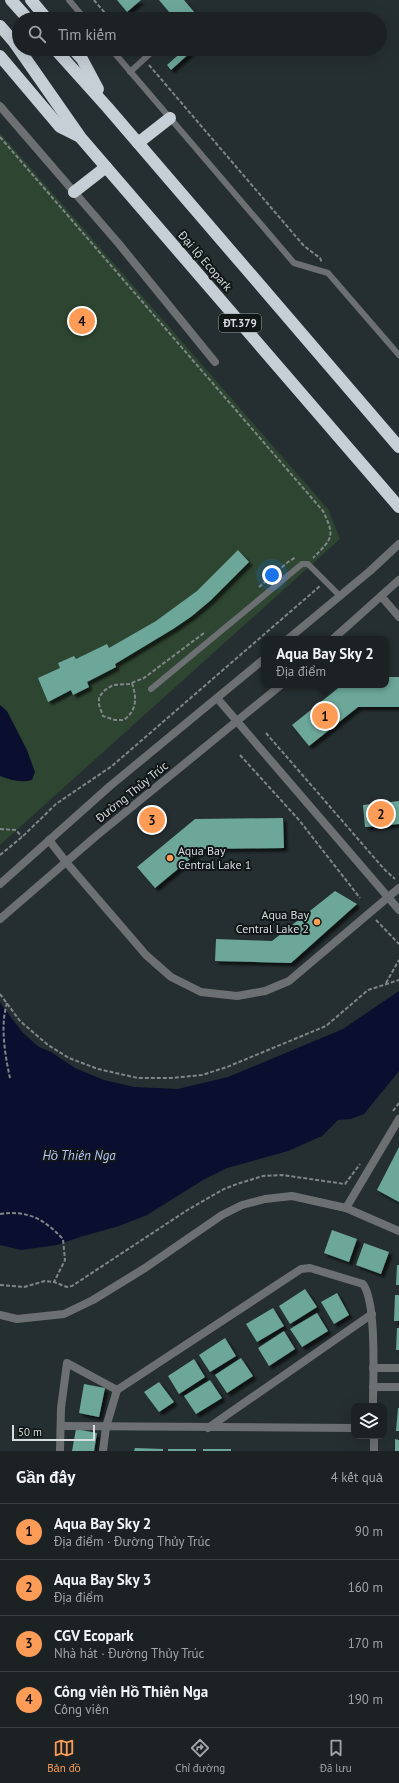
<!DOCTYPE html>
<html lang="vi">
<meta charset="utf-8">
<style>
body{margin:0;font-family:"PT Sans",sans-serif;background:#252a2c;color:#f1f3f6}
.controls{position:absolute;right:12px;bottom:12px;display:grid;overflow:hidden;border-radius:8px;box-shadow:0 4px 16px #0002}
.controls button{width:36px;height:36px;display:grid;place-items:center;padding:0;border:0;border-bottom:1px solid #3a3f41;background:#1c2224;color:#f1f3f6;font:20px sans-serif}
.scale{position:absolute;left:12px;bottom:10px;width:83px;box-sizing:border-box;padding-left:4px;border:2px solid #d7ddde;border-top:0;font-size:11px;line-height:14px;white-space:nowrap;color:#d7ddde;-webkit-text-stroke:3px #111616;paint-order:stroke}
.you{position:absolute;left:272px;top:575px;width:14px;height:14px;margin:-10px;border:3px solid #fff;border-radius:50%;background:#1a73e8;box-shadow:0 0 0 6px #1a73e833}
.badge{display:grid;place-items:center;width:26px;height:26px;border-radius:50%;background:#fd9c57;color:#111;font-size:13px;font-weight:700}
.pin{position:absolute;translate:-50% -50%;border:2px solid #fff;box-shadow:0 1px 4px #0006}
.popup{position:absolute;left:261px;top:636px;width:128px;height:52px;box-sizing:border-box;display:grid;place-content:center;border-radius:8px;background:#1c2224;filter:drop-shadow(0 1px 3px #0005);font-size:13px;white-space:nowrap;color:#a0a4a6}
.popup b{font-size:15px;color:#f1f3f6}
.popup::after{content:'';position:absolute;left:50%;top:100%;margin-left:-8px;border:8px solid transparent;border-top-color:#1c2224}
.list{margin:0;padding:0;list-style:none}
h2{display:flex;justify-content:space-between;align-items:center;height:52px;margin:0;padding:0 16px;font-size:17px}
h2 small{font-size:13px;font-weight:400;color:#a0a4a6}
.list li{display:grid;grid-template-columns:26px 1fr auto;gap:12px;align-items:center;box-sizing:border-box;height:56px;padding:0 16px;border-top:1px solid #3a3f41}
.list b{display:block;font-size:15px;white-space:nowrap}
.list p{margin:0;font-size:13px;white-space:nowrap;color:#a0a4a6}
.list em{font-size:13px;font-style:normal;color:#a0a4a6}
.icon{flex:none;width:22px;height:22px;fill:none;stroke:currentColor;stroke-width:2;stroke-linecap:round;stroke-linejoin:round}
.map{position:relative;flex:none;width:399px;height:1451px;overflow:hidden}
.search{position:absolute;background:#1c2224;box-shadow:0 4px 16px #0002;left:12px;right:12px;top:12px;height:44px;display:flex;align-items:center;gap:10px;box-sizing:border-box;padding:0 14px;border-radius:22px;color:#a0a4a6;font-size:15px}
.sheet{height:276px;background:#1c2224}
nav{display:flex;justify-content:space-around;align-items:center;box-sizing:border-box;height:56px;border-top:1px solid #3a3f41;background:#1c2224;font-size:11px;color:#a0a4a6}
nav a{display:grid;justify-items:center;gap:2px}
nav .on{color:#fd9c57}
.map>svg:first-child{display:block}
.green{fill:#2e4531}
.water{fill:#0a0f2f}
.building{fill:#6ca79a;filter:url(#shadow)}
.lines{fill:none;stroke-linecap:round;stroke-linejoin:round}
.path{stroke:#7f8688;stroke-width:2;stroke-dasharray:4 2;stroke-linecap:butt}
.lane{stroke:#6d7073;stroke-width:6}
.street{stroke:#6d7073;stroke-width:8}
.highway{stroke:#c6cfd6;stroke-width:12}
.poi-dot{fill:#fd9c57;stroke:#111616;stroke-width:1.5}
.labels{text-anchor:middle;stroke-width:4;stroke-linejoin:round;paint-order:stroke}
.shield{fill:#111616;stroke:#9ca1a2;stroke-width:1}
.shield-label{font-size:11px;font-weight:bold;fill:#d7ddde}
.street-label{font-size:12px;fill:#d7ddde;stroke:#111616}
.poi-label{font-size:12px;fill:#d7ddde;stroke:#111616;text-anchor:start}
.water-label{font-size:13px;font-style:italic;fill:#b7c7fb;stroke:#111616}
</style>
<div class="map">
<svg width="399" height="1451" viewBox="0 0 399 1451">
<defs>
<filter id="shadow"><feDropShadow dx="3.5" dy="3.5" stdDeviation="1" flood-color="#0009"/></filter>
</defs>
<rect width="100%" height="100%" fill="#252e30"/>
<polygon class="green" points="0,133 328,509 340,539 0,845"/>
<g class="water">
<path d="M0,705L7,711L27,750L35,772L32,780C20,783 11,780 0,776Z"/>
<polygon points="399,991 399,1071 364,1114 351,1119 338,1120 322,1136 288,1151 227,1168 203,1180 147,1215 119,1226 80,1237 57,1245 21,1250 0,1245 0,1003 23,1033 39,1047 51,1052 75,1068 104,1080 134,1087 178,1089 228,1077 343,1029"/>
</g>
<g class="building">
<polygon points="117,0 141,0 127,12"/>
<polygon points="159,0 184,0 200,19 175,19"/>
<polygon points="185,49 193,50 171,70 167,65"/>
<polygon points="238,550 249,562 211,600 192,616 173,629 115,664 116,667 87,682 89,687 73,695 71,690 48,702 38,678 60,668 58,663 74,656 76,659 107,644 109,648 156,621 197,591"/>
<polygon points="386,677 399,677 399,707 358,707 309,746 292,725 342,685 386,685"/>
<polygon points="399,801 399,824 365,827 363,805"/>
<polygon points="283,818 284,848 202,849 155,888 137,867 195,819"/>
<polygon points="335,891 357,904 291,963 215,961 216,939 272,941"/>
<polygon points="399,1147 399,1202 377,1190"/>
<polygon points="332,1230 357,1239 349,1262 324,1253"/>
<polygon points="364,1243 389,1252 381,1274 356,1265"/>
<polygon points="397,1265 399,1265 399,1285 396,1285"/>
<polygon points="305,1289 317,1307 290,1324 279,1306"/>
<polygon points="337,1293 349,1315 334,1324 321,1302"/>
<polygon points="395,1295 399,1295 399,1321 394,1321"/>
<polygon points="273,1308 284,1326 257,1342 246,1324"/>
<polygon points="317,1313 328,1331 302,1347 290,1329"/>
<polygon points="397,1328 399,1328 399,1350 396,1350"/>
<polygon points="284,1331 295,1349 269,1366 258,1348"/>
<polygon points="225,1338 236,1356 210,1372 199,1355"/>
<polygon points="241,1358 253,1376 227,1393 215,1375"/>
<polygon points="194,1359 205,1377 179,1394 168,1376"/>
<polygon points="210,1380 222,1398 196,1414 184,1396"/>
<polygon points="159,1382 174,1402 159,1412 144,1392"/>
<polygon points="84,1384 105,1388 99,1417 79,1413"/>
<polygon points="398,1408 399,1408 399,1431 396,1431"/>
<polygon points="76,1429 97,1433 94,1451 72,1451"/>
<polygon points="395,1439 399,1440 399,1451 395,1451"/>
<polygon points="135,1448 163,1449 163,1451 134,1451"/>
<rect x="168" y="1449" width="28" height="2"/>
<rect x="203" y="1449" width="28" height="2"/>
</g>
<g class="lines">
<g class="path">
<polyline points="94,0 110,19"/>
<polyline points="149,65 304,246 320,258 322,263"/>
<path d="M0,137L323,511C335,536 333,538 313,558"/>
<polyline points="259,587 288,562 296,557"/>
<path d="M132,683C137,698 137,710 124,720H115L103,716L99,705V697L105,690L113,685L129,684L144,678L204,633"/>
<polyline points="266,733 384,869 395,879"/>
<polyline points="240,755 299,820 360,898"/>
<polyline points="0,829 16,830 22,837"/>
<polyline points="0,855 22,837 56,804 112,766 320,586"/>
<polyline points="376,920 399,944"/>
<polyline points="386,983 399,960"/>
<polyline points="0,994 20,1021 48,1045 69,1058 98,1069 138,1078 171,1078 202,1075 227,1067 326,1026 368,990 399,980"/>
<path d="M7,1003C0,1026 5,1055 10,1078"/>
<polyline points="393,1111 399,1103"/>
<path d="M0,1214C28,1210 44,1219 63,1239L65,1260L54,1282"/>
<polyline points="0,1285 24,1287 45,1281 54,1282 67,1287 72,1286 189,1209 224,1189 237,1184 263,1176 282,1175 345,1184 360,1164"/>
</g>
<g class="lane">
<polyline points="69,0 85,19"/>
<polyline points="141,15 145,19"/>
<polyline points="111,49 294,263 328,273 399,355"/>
<polyline points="130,72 155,49"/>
<polyline points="151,689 302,564 308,564 340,596"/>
</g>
<g class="street">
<polyline points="0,106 119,244 215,362"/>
<polyline points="381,596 399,617"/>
<polyline points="288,639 370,571 399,544"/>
<polyline points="333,639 399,580"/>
<polyline points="217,698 399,910"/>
<polyline points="49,840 66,862 146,955 171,977 201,992 237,996 265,991 289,981 399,888"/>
<polyline points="0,884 110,786 264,659"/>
<polyline points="0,919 95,837 281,685"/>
<polyline points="346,1208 399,1119"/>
<polyline points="0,1315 17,1319 64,1314 93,1300 145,1268 222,1215 242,1205 265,1199 292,1196 346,1208 399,1231"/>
<polyline points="373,1368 399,1368"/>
<polyline points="373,1387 399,1387"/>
<path d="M117,1390L301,1269L310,1268L363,1284C377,1303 373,1379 373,1406"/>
<polyline points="61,1426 354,1428"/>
<polyline points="208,1428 372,1314"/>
<polyline points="374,1436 374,1451"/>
<polyline points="60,1451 61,1408 67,1363 117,1390 106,1427 103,1451"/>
</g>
<g class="highway">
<polyline points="11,0 28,19"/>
<polyline points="31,0 47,19"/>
<polyline points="0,26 14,42 81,138 399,507"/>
<polyline points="55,49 108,108 399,447"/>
<polyline points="73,49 82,59 98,89"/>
<polyline points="0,56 60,127 78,136"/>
<polyline points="138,143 170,118"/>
<polyline points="74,192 106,167"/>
</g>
</g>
<g class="poi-dot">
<circle cx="170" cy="858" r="4"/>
<circle cx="317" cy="922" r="4"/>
</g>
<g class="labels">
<rect class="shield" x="219" y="314" width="42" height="18" rx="3"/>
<g class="shield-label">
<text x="240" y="327">ĐT.379</text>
</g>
<g class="street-label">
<text transform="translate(205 261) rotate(49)" y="4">Đại lộ Ecopark</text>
<text transform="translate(132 792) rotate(-39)" y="4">Đường Thủy Trúc</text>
</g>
<g class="poi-label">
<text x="178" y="855">Aqua Bay<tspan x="178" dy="14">Central Lake 1</tspan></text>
<text x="309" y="919" text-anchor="end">Aqua Bay<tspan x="309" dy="14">Central Lake 2</tspan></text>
</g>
<g class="water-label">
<text x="79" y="1160">Hồ Thiên Nga</text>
</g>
</g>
</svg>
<div class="controls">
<button><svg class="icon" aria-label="layers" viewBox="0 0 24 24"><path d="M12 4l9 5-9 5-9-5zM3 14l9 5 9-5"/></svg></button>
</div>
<div class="scale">50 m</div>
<div class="you"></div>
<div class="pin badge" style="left:325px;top:716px">1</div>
<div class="popup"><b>Aqua Bay Sky 2</b>Địa điểm</div>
<div class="pin badge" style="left:381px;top:814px">2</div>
<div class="pin badge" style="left:152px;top:820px">3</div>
<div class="pin badge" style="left:82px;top:321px">4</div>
<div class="search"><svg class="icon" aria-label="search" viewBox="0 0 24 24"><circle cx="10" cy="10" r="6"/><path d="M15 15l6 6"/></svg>Tìm kiếm</div>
</div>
<section class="sheet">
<h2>Gần đây<small>4 kết quả</small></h2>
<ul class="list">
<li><span class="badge">1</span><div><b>Aqua Bay Sky 2</b><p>Địa điểm · Đường Thủy Trúc</p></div><em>90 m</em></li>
<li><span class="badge">2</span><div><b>Aqua Bay Sky 3</b><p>Địa điểm</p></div><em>160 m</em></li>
<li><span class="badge">3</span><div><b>CGV Ecopark</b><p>Nhà hát · Đường Thủy Trúc</p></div><em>170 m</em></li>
<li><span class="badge">4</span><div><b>Công viên Hồ Thiên Nga</b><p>Công viên</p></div><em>190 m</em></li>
</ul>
</section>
<nav>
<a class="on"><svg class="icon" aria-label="map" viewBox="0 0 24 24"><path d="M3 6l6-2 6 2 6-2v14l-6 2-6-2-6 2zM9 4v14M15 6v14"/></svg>Bản đồ</a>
<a><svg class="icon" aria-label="directions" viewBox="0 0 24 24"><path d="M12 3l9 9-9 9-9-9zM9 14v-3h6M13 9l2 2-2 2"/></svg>Chỉ đường</a>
<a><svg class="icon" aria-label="saved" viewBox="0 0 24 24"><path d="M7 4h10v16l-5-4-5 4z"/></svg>Đã lưu</a>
</nav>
